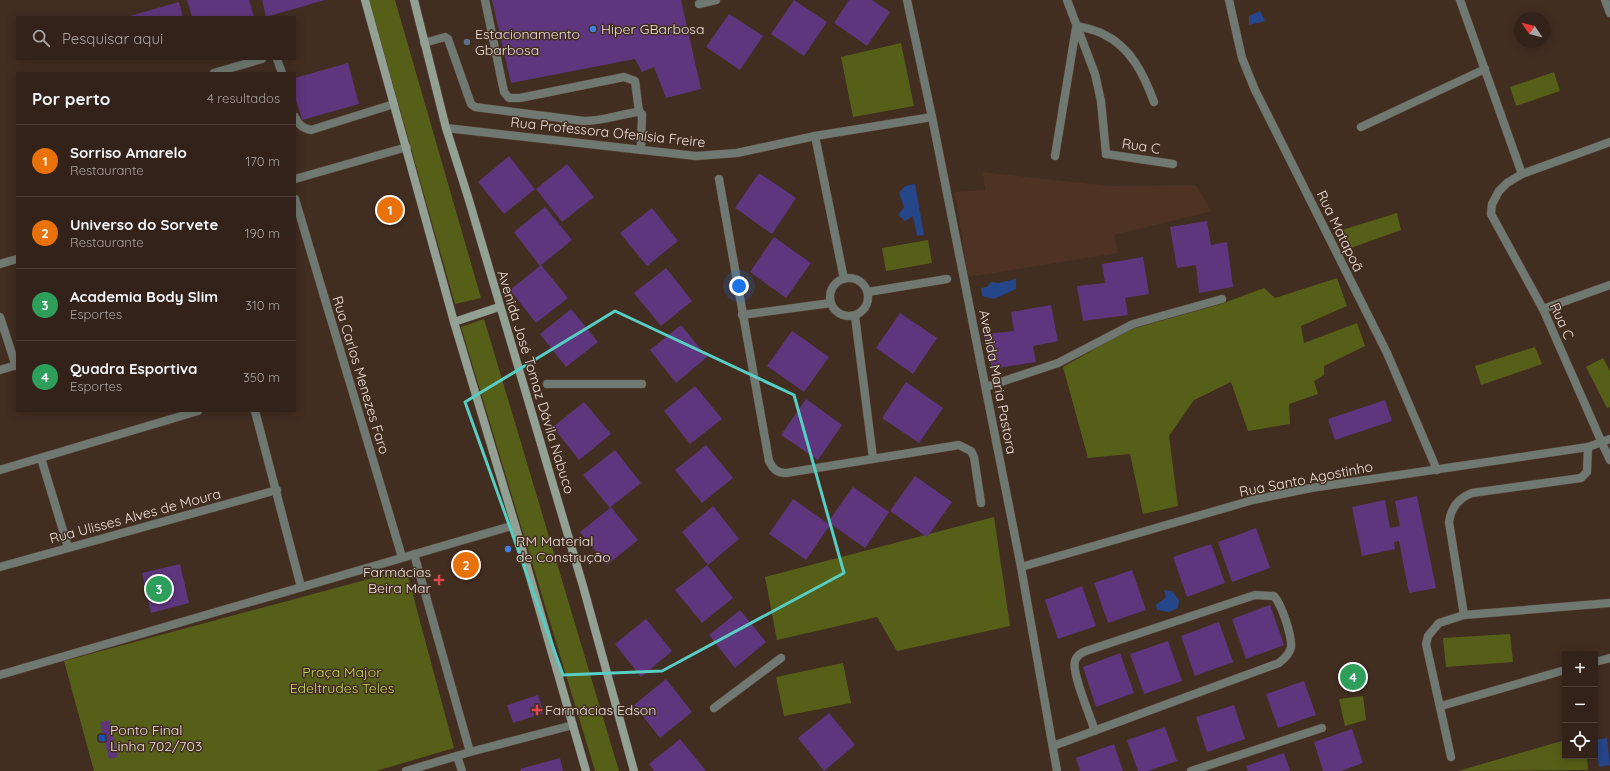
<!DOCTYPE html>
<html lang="pt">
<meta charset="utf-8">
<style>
body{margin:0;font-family:Quicksand,sans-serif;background:#3d2f26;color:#f1f3f6}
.controls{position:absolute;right:12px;bottom:12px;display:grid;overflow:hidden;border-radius:0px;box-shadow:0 2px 10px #0003}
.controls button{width:36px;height:36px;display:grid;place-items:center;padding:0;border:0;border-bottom:1px solid #4d3f38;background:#322219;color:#f1f3f6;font:20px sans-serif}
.compass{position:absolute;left:1514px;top:12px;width:36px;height:36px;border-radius:50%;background:#322219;box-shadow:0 2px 10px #0003;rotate:305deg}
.you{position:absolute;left:739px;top:286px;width:14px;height:14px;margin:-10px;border:3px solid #fff;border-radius:50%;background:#1a73e8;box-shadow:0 0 0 6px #1a73e833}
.badge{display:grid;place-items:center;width:26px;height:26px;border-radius:50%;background:#bca0f2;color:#fff;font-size:13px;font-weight:700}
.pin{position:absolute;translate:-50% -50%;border:2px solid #fff;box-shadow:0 1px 4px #0006}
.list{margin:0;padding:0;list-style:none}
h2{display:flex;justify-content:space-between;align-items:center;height:52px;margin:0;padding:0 16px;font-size:17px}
h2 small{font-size:13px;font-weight:400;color:#a8a4a2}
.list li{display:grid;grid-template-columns:26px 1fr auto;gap:12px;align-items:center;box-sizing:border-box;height:72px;padding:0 16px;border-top:1px solid #4d3f38}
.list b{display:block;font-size:15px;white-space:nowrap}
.list p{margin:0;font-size:13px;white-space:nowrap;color:#a8a4a2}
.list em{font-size:13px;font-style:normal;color:#a8a4a2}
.icon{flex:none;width:22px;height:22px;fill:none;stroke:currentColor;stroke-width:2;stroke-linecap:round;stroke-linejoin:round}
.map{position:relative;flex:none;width:1610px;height:771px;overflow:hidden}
.search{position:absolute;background:#322219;box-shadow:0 2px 10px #0003;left:16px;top:16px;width:280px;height:44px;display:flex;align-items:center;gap:10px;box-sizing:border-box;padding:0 14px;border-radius:0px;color:#a8a4a2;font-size:15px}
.panel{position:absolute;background:#322219;box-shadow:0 2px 10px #0003;left:16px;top:72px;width:280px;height:340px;border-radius:0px}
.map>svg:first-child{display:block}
.built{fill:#4e3324}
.green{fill:#565f17}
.water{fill:#26468a}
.building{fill:#5e367d}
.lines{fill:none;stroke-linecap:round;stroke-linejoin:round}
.service-casing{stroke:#5d493e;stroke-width:9}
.minor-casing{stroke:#5d493e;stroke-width:9}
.tertiary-casing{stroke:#5d493e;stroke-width:9}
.secondary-casing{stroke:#5d493e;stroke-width:9}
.service{stroke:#707971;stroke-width:8}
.minor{stroke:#707971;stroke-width:8}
.tertiary{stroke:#707971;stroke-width:8}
.secondary{stroke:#92a194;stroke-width:8}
.marked{fill:none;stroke:#56cec4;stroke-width:3;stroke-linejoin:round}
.shop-dot{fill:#3f7fe0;stroke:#422d21;stroke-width:1.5}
.service-dot{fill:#5c6f8a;stroke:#422d21;stroke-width:1.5}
.health-dot{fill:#e0444e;stroke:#422d21;stroke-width:1.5}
.transit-dot{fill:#1a4fb4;stroke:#422d21;stroke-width:1.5}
.labels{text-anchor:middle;stroke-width:3;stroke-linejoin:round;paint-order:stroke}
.poi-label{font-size:14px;fill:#eddfd8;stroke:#422d21;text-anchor:start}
.street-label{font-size:14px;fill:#eddfd8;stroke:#422d21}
.park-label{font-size:14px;fill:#c7d95d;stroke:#422d21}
</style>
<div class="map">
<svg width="1610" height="771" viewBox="0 0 1610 771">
<rect width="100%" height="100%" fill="#422d21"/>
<polygon class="built" points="983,172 1109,186 1196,185 1211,211 1114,235 1118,253 968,277 955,192 985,190"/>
<g class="green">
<polygon points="369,0 395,0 481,298 455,304"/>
<polygon points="901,43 914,106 853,117 841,57"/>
<polygon points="1554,72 1560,91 1516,106 1510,87"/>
<polygon points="1397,213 1401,230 1348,249 1342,230"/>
<polygon points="928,240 932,263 886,271 882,248"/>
<polygon points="1337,278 1347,306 1301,326 1304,343 1357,323 1365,346 1324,366 1324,375 1314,381 1318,394 1289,404 1290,424 1248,431 1231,382 1194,400 1169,436 1178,506 1143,514 1130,454 1088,458 1063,367 1128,330 1221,304 1264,288 1275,298"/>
<polygon points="484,319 619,771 595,771 461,327"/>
<polygon points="1535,347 1542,364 1481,385 1475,366"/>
<polygon points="1603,358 1610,371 1610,407 1607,408 1586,367"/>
<polygon points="994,517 1010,626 897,651 877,617 777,640 765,577"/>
<polygon points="406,569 454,748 376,771 94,771 64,661"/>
<polygon points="1510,634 1513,662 1446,667 1443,638"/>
<polygon points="843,663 851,703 784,716 776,677"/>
<polygon points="1356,664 1360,687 1351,689 1346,667"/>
<polygon points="1363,696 1366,720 1345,726 1339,699"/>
<polygon points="1565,740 1565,756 1587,756 1588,770 1458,771"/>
</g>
<g class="water">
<polygon points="1260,11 1265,21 1249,25 1249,16"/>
<polygon points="915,184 924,235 917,236 913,216 905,221 898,215 904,207 899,193 905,186"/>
<polygon points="1016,279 1016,289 994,299 982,296 981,288 987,287 991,282 998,283"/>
<polygon points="1164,590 1172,591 1179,600 1178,608 1169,612 1157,610 1156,605 1166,597"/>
<polygon points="1607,738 1610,765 1599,767 1595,740"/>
</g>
<g class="building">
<polygon points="187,0 249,0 254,17 192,17"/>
<polygon points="262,0 325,0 266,17"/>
<polygon points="492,0 681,0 701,89 666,98 654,67 642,72 635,59 511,83"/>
<polygon points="794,0 827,22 804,56 771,34"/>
<polygon points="849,0 872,0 890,12 867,46 834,23"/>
<polygon points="179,2 183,17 126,17"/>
<polygon points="729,14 763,36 740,70 706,47"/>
<polygon points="348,63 359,104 302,120 295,96 295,78"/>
<polygon points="509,156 535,189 504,214 478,182"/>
<polygon points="567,164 594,197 562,222 536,189"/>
<polygon points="759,173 796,198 772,234 735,208"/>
<polygon points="545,207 572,240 540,266 514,232"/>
<polygon points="652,208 678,241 647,266 620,233"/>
<polygon points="1207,221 1211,245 1227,242 1233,287 1199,293 1196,265 1177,268 1170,227"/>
<polygon points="774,237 811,263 786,298 750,272"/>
<polygon points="1143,257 1149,294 1125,298 1128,315 1083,321 1077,286 1105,283 1102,264"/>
<polygon points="541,265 568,298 536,323 510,290"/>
<polygon points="666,268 692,301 661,326 634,293"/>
<polygon points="1051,305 1058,341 1033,346 1036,362 992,369 985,334 1014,331 1011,312"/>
<polygon points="571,309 598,342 566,367 540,334"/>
<polygon points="900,313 937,338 913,374 876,348"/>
<polygon points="681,325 707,357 676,383 650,350"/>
<polygon points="792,331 829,357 804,392 767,366"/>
<polygon points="906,382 943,408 919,443 882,418"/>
<polygon points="695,386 722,419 690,444 664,411"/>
<polygon points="806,399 842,425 818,460 781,435"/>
<polygon points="1385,400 1392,421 1335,440 1328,419"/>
<polygon points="584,402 611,434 579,460 553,427"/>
<polygon points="706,445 733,478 702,503 675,470"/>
<polygon points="615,450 641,483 611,507 638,540 607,565 580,532 610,508 583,475"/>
<polygon points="915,476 952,502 927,537 890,511"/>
<polygon points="853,487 889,512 865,548 828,522"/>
<polygon points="1417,496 1436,588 1409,593 1399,541 1394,542 1395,549 1362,556 1352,507 1385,500 1390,528 1400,526 1395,501"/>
<polygon points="793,499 830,525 806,560 769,534"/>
<polygon points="713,506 739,539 708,565 682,532"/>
<polygon points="1256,528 1270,568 1232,582 1218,542"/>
<polygon points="1211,544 1225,583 1187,597 1173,557"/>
<polygon points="180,564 189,603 151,613 142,573"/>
<polygon points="707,565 733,598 702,623 675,590"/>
<polygon points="1132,570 1146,610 1108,623 1094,583"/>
<polygon points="1082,586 1096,626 1058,639 1045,600"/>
<polygon points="1270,605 1284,645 1246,659 1232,619"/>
<polygon points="740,610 766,642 735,668 709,635"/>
<polygon points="646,619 672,651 641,677 615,644"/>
<polygon points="1219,622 1233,662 1195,676 1181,636"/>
<polygon points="1168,641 1182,681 1144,694 1130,654"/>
<polygon points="1120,653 1134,693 1096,707 1083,667"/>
<polygon points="666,679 692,712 660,738 634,705"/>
<polygon points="1304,681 1316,715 1278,728 1266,694"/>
<polygon points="538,695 544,713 513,723 507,705"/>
<polygon points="1234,705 1245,739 1207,752 1196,717"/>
<polygon points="829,713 855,745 824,771 798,738"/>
<polygon points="109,720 118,757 109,759 100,723"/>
<polygon points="1165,727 1177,761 1148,771 1138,771 1127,740"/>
<polygon points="1352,729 1363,763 1341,771 1323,771 1314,742"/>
<polygon points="680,739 706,771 654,771 649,764"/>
<polygon points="1114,744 1123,771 1080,771 1076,758"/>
<polygon points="1284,753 1290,771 1248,771 1246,766"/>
<polygon points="560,758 563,771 521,771 520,769"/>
</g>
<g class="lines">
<defs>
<g id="service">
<polyline points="485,0 504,92 509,98 520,98 624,77 635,81 639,112"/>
<polyline points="699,4 716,0"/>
<path d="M424,43L445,37L448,39L471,104L475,107L584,121C603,121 620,114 639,112L642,114L641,150"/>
<polyline points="277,59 282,73"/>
<polyline points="214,73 262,59"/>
<path d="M295,117C299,125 302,128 311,130L394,104"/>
<polyline points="815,136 844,279"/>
<polyline points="1106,154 1173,164"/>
<path d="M719,179L769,461C773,469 777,473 786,473L959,445L971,451L974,457L981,503"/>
<circle cx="849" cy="297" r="19"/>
<polyline points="868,292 947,279"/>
<polyline points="742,315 831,303"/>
<polyline points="855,316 873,458"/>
<polyline points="547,384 642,384"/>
<polyline points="986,387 1058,363 1133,324 1222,299"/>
<polyline points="1602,443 1610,460"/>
<path d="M1464,615L1449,522C1451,508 1458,498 1472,493L1581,478L1587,472L1588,447"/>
<polyline points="1595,662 1610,658"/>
<polyline points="1441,706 1565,670"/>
<polyline points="714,708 781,658"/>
<path d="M1053,746L1279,663C1284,659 1290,654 1291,647C1292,636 1282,605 1274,596L1255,595L1086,651C1081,653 1076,656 1075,661C1071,672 1091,718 1095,731"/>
<polyline points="1451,757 1426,644 1428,636 1439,623 1464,615 1610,603"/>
<polyline points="1191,771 1322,728"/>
</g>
<g id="minor">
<polyline points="907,0 932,117 1021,567 1057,771"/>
<polyline points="1067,0 1095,74 1101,101 1106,154"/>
<polyline points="1229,0 1242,58 1255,90 1387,353 1437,470"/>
<polyline points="1460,0 1522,174"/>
<polyline points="1605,0 1610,13"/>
<path d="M1077,26C1085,28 1096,30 1103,34C1131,47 1144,75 1154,102"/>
<polyline points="1361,127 1485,69"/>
<polyline points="446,128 696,156 737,153 815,136 932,117"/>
<polyline points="1055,156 1076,28"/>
<polyline points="295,179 407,147"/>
<polyline points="295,199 402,557"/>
<polyline points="0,264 17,259"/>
<polyline points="1543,309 1610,285"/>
<polyline points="0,317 16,366"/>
<polyline points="0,370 17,365"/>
<polyline points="255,411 301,587"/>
<polyline points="1602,443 1543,309 1491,214 1492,204 1499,191 1507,183 1522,174 1610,142"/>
<polyline points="41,458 68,547"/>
<polyline points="0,470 198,411"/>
<polyline points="414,554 470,752"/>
<polyline points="0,567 277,490"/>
<polyline points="1021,567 1253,500 1311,488 1588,447 1610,439"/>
<polyline points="457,756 462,771"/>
</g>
<g id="tertiary">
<polyline points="0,675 515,525"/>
<polyline points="406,771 470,752 573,725"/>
</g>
<g id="secondary">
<polyline points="365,0 454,322 515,525 586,771"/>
<polyline points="414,0 446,128 468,197 583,586 634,771"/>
<polyline points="454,322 499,307"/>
</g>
</defs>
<use href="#service" class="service-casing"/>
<use href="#minor" class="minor-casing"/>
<use href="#tertiary" class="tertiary-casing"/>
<use href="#secondary" class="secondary-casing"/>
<use href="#service" class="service"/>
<use href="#minor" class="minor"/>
<use href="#tertiary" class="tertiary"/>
<use href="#secondary" class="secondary"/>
</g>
<path class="marked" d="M615,311L794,395L844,573L662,671L563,675L465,402Z"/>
<g class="shop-dot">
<circle cx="593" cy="29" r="4"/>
<circle cx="508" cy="549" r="4"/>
</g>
<circle class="service-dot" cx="467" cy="42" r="4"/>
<g class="health-dot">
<path d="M437 574h4v4h4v4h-4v4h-4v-4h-4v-4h4z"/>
<path d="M535 704h4v4h4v4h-4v4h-4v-4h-4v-4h4z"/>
</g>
<rect class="transit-dot" x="98" y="734" width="8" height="8" rx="2"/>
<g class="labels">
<g class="poi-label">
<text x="601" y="34">Hiper GBarbosa</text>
<text x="475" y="39">Estacionamento<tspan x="475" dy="16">Gbarbosa</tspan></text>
<text x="516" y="546">RM Material<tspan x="516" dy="16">de Construção</tspan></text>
<text x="431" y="577" text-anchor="end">Farmácias<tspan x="431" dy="16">Beira Mar</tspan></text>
<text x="545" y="715">Farmácias Edson</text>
<text x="110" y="735">Ponto Final<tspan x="110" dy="16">Linha 702/703</tspan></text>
</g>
<g class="street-label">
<text transform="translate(608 132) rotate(6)" y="5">Rua Professora Ofenísia Freire</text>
<text transform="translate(1141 146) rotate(9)" y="5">Rua C</text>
<text transform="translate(1340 231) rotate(64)" y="5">Rua Matapoã</text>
<text transform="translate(1562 321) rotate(66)" y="5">Rua C</text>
<text transform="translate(361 375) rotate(73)" y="5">Rua Carlos Menezes Faro</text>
<text transform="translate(536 382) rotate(73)" y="5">Avenida José Tomaz Dávila Nabuco</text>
<text transform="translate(998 382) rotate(79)" y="5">Avenida Maria Pastora</text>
<text transform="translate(1306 479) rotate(-11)" y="5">Rua Santo Agostinho</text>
<text transform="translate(135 516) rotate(-15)" y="5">Rua Ulisses Alves de Moura</text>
</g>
<g class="park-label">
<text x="342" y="677">Praça Major<tspan x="342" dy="16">Edeltrudes Teles</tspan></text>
</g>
</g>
</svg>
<div class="controls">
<button>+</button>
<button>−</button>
<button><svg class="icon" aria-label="locate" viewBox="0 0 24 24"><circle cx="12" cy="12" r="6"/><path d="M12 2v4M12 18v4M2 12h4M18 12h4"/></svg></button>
</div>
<svg class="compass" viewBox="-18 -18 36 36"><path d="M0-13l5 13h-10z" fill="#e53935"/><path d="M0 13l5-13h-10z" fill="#a8a4a2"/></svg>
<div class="you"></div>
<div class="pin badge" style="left:390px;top:210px;background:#e8710a">1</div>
<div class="pin badge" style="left:466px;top:565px;background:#e8710a">2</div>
<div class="pin badge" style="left:159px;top:589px;background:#2e9e5b">3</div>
<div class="pin badge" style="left:1353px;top:677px;background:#2e9e5b">4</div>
<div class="search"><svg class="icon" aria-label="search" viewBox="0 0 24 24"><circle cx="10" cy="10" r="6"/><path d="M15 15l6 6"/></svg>Pesquisar aqui</div>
<section class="panel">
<h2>Por perto<small>4 resultados</small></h2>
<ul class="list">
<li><span class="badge" style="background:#e8710a">1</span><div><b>Sorriso Amarelo</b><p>Restaurante</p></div><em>170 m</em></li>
<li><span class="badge" style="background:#e8710a">2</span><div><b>Universo do Sorvete</b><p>Restaurante</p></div><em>190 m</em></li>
<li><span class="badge" style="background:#2e9e5b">3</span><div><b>Academia Body Slim</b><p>Esportes</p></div><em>310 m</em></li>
<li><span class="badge" style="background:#2e9e5b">4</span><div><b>Quadra Esportiva</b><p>Esportes</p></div><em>350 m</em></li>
</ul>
</section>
</div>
